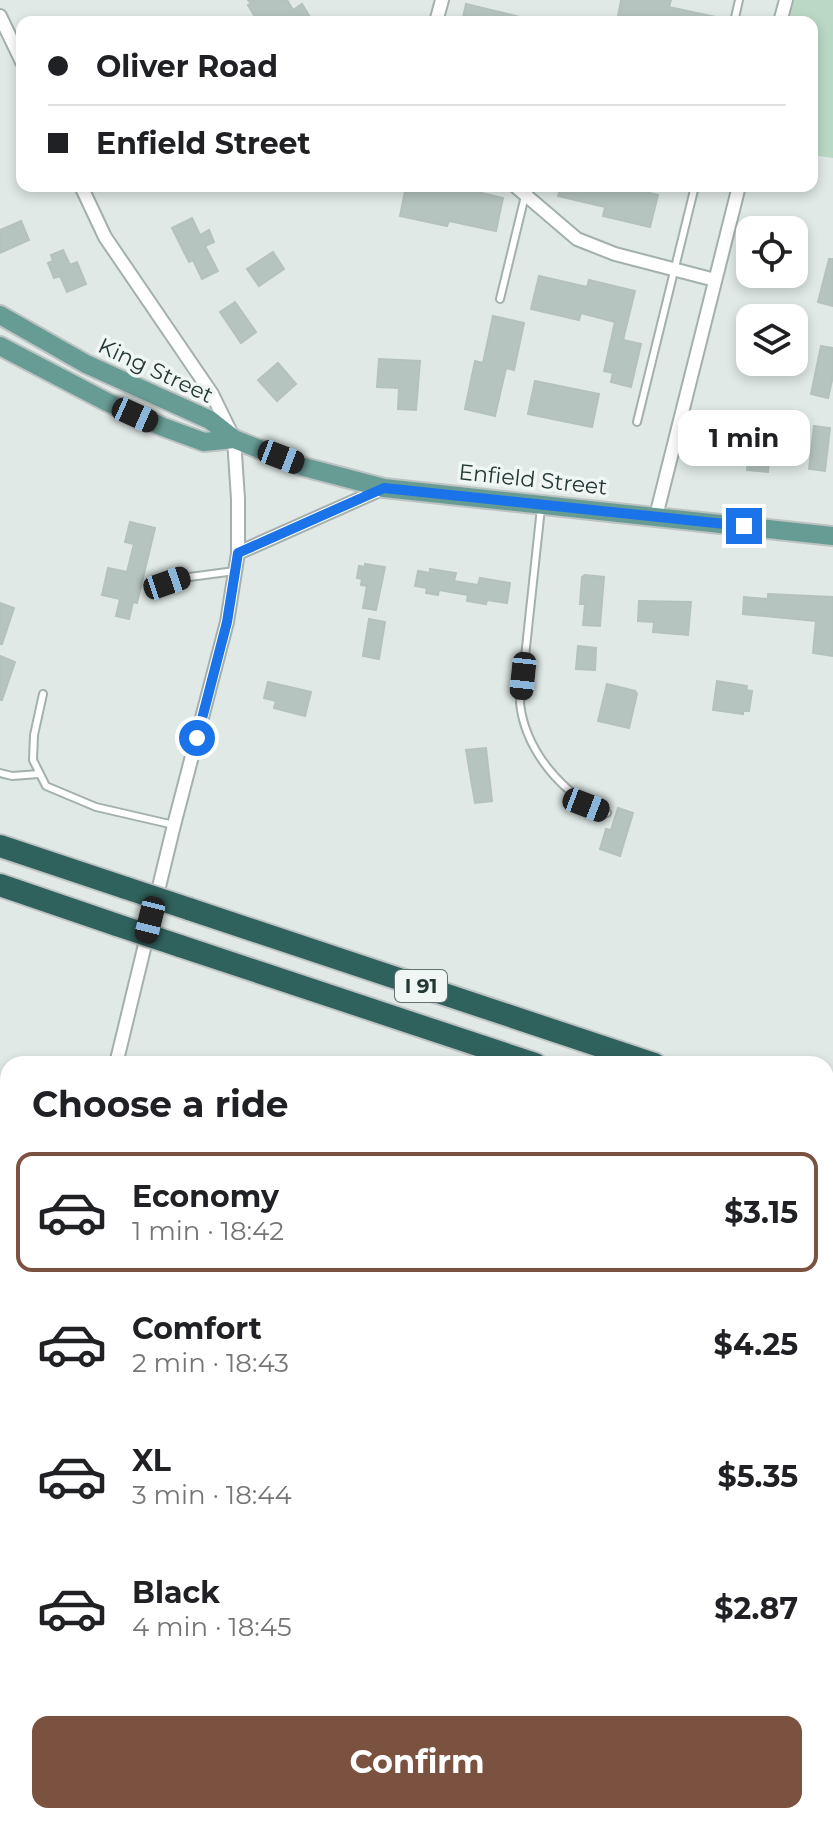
<!DOCTYPE html>
<html lang="en">
<head>
<meta charset="utf-8">
<style>
	:root { --surface:#fff; --page:#f6f6f6; --text:#202124; --muted:#757577; --line:#e0e0e0; --accent:#7a523f }
	body { margin:0; font-family:Montserrat,sans-serif; background:var(--page); color:var(--text); height:100vh; display:flex; flex-direction:column; font-size:30px; white-space:nowrap }
	* { box-sizing:border-box; margin:0 }
	p { font-size:26px; color:var(--muted) }
	.icon { flex:none; width:44px; height:44px; fill:none; stroke:currentColor; stroke-width:2; stroke-linecap:round; stroke-linejoin:round }
	.map { position:relative; flex:1; overflow:hidden }
	.side { position:absolute; left:0px; top:1056px; width:834px; height:768px; display:flex; flex-direction:column; background:var(--surface); border-radius:24px 24px 0 0; box-shadow:0 4px 12px #0003 }
	.side>* { flex:none }
	.top-card { position:absolute; left:16px; top:16px; width:802px; height:176px; border-radius:16px; box-shadow:0 4px 12px #0003; display:grid; align-content:center; height:176px; padding:0 32px; background:var(--surface) }
	.fabs { position:absolute; left:736px; top:216px; display:grid; gap:16px }
	.fabs a { display:grid; place-items:center; width:72px; height:72px; border-radius:16px; background:var(--surface); box-shadow:0 4px 12px #0003; font-size:40px }
	.end { position:absolute; width:36px; height:36px; margin:-18px; border:10px solid #1a73e8; background:#fff; box-shadow:0 0 0 4px #fff }
	.from { border-radius:50% }
	.bubble { position:absolute; height:56px; border-radius:16px; background:var(--surface); box-shadow:0 4px 12px #0003; font-size:26px; font-weight:700; line-height:56px; text-align:center }
	.car { position:absolute; width:24px; height:48px; margin:-24px -12px; border-radius:10px; box-shadow:0 0 6px 2px #0007; background:linear-gradient(#222 24%,#8ab4d8 0 40%,#222 0 76%,#8ab4d8 0 86%,#222 0) }
	.top-card b { display:flex; align-items:center; gap:28px; height:76px; font-size:30px }
	.top-card b+b { border-top:2px solid var(--line) }
	.top-card i { width:20px; height:20px; background:var(--text) }
	ul { padding:0; list-style:none }
	li { display:flex; align-items:center; gap:24px; height:120px; margin:0 16px 12px; padding:0 16px; border:4px solid transparent; border-radius:16px }
	li div { flex:1 }
	li b { display:block; font-size:30px }
	li em { font-style:normal; font-weight:700 }
	li.on { border-color:var(--accent) }
	li>.icon { width:72px; height:72px; stroke-width:1.5 }
	h2 { padding:0 32px; font-size:36px; line-height:96px }
	.primary-button { display:flex; gap:16px; margin-top:auto; padding:16px 32px }
	.primary-button a { flex:1; height:92px; border-radius:16px; background:var(--accent); color:#fff; font-size:32px; font-weight:700; line-height:92px; text-align:center }
	.map>svg:first-child { display:block }
	.green { fill:#bad9c5 }
	.building { fill:#b5c4bf; stroke:#b3c2bd; stroke-width:2 }
	.lines { fill:none; stroke-linecap:round; stroke-linejoin:round }
	.service-casing { stroke:#a3b0ad; stroke-width:10 }
	.minor-casing { stroke:#a3b0ad; stroke-width:16 }
	.primary-casing { stroke:#bdc3c2; stroke-width:22 }
	.motorway-casing { stroke:#bdc3c2; stroke-width:26 }
	.service { stroke:#fff; stroke-width:6 }
	.minor { stroke:#fff; stroke-width:12 }
	.primary { stroke:#679c94; stroke-width:18 }
	.motorway { stroke:#30625d; stroke-width:22 }
	.motorway-bridge-casing { stroke:#bdc3c2; stroke-width:26; stroke-linecap:butt }
	.motorway-bridge { stroke:#30625d; stroke-width:22 }
	.route { stroke:#1a73e8; stroke-width:10 }
	.labels { text-anchor:middle; stroke-width:7; stroke-linejoin:round; paint-order:stroke }
	.shield { fill:#f0f6f4; stroke:#60716e; stroke-width:2 }
	.shield-label { font-size:20px; font-weight:bold; fill:#223834 }
	.street-label { font-size:22px; fill:#223834; stroke:#f0f6f4 }
</style>
</head>
<body>
<div class="map">
<svg width="833" height="1824" viewBox="0 0 833 1824">
	<rect width="100%" height="100%" fill="#e0e9e6"/>
	<path class="green" d="M792 0H833V158L812 155V22H787Z"/>
	<g class="building">
		<path d="M248 0H287L293 10 302 4 313 22H258L248 5 251 4Z"/>
		<path d="M621 0H671L669 7 716 17V22H617Z"/>
		<path d="M466 4 524 18V22H462Z"/>
		<path d="M406 186H425L455 192 456 187 503 198 496 231 449 221 447 226 400 216Z"/>
		<path d="M561 186H620L658 195 650 227 603 216 605 207 558 196Z"/>
		<path d="M192 218 200 235 209 230 214 242 205 246 218 271 202 279 193 260 189 262 172 228Z"/>
		<path d="M21 221 29 240 0 253V230Z"/>
		<path d="M63 250 70 265 77 262 86 284 67 292 60 276 54 278 48 263 53 261 51 255Z"/>
		<path d="M273 252 284 269 259 286 247 269Z"/>
		<path d="M829 259H833V306L818 302Z"/>
		<path d="M539 276 587 287 589 280 635 291 623 340 641 344 631 387 611 382 613 373 604 371 615 322 581 313 579 320 531 309Z"/>
		<path d="M235 302 256 332 241 343 220 312Z"/>
		<path d="M493 316 524 323 514 370 506 368 495 416 465 409 475 361 483 363Z"/>
		<path d="M821 346 833 348V376L828 398 811 394Z"/>
		<path d="M379 359 420 361 416 410 398 409 399 388 377 387Z"/>
		<path d="M278 363 296 384 277 401 258 380Z"/>
		<path d="M535 381 599 394 592 427 528 414Z"/>
		<path d="M814 426 830 428 825 471 809 469Z"/>
		<path d="M749 449 770 451 768 472 747 470Z"/>
		<path d="M130 522 155 528 137 603 133 602 129 619 116 616 120 599 102 595 108 568 127 572 134 544 125 542Z"/>
		<path d="M365 564 385 567 376 610 363 608 367 586 361 585 362 579 357 578 359 566 365 567Z"/>
		<path d="M430 569 456 573 454 581 478 585 480 578 510 583 507 603 487 600 486 604 467 601 468 595 439 590 438 595 426 593 427 588 415 586 418 571 430 573Z"/>
		<path d="M585 575 604 577 600 626 583 625 585 604H580L582 577Z"/>
		<path d="M768 594 833 597V656L813 653 816 621 743 614 744 597 768 599Z"/>
		<path d="M639 601 691 602 688 635 653 632 654 622 638 621Z"/>
		<path d="M0 603 14 608 2 644H0Z"/>
		<path d="M369 619 385 622 379 659 363 656Z"/>
		<path d="M578 646 596 648 595 670 576 669Z"/>
		<path d="M0 656 15 662 2 700H0Z"/>
		<path d="M717 681 747 686 746 690 752 691 749 711H743V714L713 710Z"/>
		<path d="M268 682 311 692 305 716 274 708 276 701 264 698Z"/>
		<path d="M607 684 635 691 637 694 629 728 598 721Z"/>
		<path d="M486 748 492 801 475 803 466 750Z"/>
		<path d="M618 808 633 813 620 856 600 849 606 829 611 830Z"/>
	</g>
	<g class="lines">
		<g class="service-casing">
			<g id="service">
				<path d="M734 22 739 0"/>
				<path d="M527 198 531 186"/>
				<path d="M500 299 525 196"/>
				<path d="M637 422 695 186"/>
				<path d="M541 508 520 703C525 750 563 796 607 813"/>
				<path d="M153 591 182 578 235 571"/>
				<path d="M43 694 34 735 33 760 46 786 96 807 174 825"/>
				<path d="M0 773 12 776 39 774"/>
				<path d="M0 1255 8 1257"/>
				<path d="M0 1734 8 1738"/>
				<path d="M0 1808 8 1792"/>
				<path d="M0 1815 8 1824"/>
			</g>
		</g>
		<g class="minor-casing">
			<g id="minor">
				<path d="M0 16 22 62"/>
				<path d="M436 22 442 0"/>
				<path d="M780 22 786 0"/>
				<path d="M81 186 105 237 212 394 234 439 238 499V553L227 622 174 825 116 1064"/>
				<path d="M515 186 577 239 615 254 715 280"/>
				<path d="M656 516 739 186"/>
				<path d="M238 553 384 488"/>
				<path d="M0 1478 8 1453"/>
			</g>
		</g>
		<g class="primary-casing">
			<g id="primary">
				<path d="M0 315 86 364 210 420 234 439 304 467 384 488 833 536"/>
				<path d="M0 346 107 402 163 427 204 442 234 439"/>
			</g>
		</g>
		<g class="motorway-casing">
			<g id="motorway">
				<path d="M0 846 126 888"/>
				<path d="M0 885 117 925"/>
				<path d="M189 909 654 1064"/>
				<path d="M180 946 535 1064"/>
				<path d="M826 1121 833 1124"/>
				<path d="M826 1161 833 1163"/>
			</g>
		</g>
		<use href="#service" class="service"/>
		<use href="#minor" class="minor"/>
		<use href="#primary" class="primary"/>
		<use href="#motorway" class="motorway"/>
		<g class="motorway-bridge-casing">
			<g id="motorway-bridge">
				<path d="M126 888 189 909"/>
				<path d="M117 925 180 946"/>
			</g>
		</g>
		<use href="#motorway-bridge" class="motorway-bridge"/>
	</g>
	<g class="lines">
		<path class="route" d="M197 738 227 622 238 553 384 488 744 526"/>
	</g>
	<g class="labels">
		<rect class="shield" x="395" y="970" width="52" height="32" rx="6"/>
		<g class="shield-label">
			<text x="421" y="993">I 91</text>
		</g>
		<g class="street-label">
			<text transform="translate(156 370) rotate(25)" y="8">King Street</text>
			<text transform="translate(533 479) rotate(6)" y="8">Enfield Street</text>
		</g>
	</g>
</svg>
<div class="fabs">
<a><svg class="icon" aria-label="locate" viewBox="0 0 24 24"><circle cx="12" cy="12" r="6"/><path d="M12 2v4M12 18v4M2 12h4M18 12h4"/></svg></a>
<a><svg class="icon" aria-label="layers" viewBox="0 0 24 24"><path d="M12 4l9 5-9 5-9-5zM3 14l9 5 9-5"/></svg></a>
</div>
<i class="end from" style="left:197px;top:738px"></i>
<i class="end" style="left:744px;top:526px"></i>
<div class="bubble" style="left:678px;top:410px;width:132px">1 min</div>
<i class="car" style="left:135px;top:415px;rotate:114deg"></i>
<i class="car" style="left:281px;top:457px;rotate:111deg"></i>
<i class="car" style="left:167px;top:583px;rotate:71deg"></i>
<i class="car" style="left:523px;top:676px;rotate:186deg"></i>
<i class="car" style="left:586px;top:805px;rotate:111deg"></i>
<i class="car" style="left:150px;top:920px;rotate:194deg"></i>
<div class="top-card">
<b><i class="from"></i>Oliver Road</b>
<b><i></i>Enfield Street</b>
</div>
<section class="side">
<h2>Choose a ride</h2>
<ul>
<li class="on"><svg class="icon" aria-label="car" viewBox="0 0 24 24"><path d="M5 17H2v-5l4-1 3-4h7l3 4 3 1v5h-3M9 17h6M6 11h13"/><circle cx="7" cy="17" r="2"/><circle cx="17" cy="17" r="2"/></svg><div><b>Economy</b><p>1 min · 18:42</p></div><em>$3.15</em></li>
<li><svg class="icon" aria-label="car" viewBox="0 0 24 24"><path d="M5 17H2v-5l4-1 3-4h7l3 4 3 1v5h-3M9 17h6M6 11h13"/><circle cx="7" cy="17" r="2"/><circle cx="17" cy="17" r="2"/></svg><div><b>Comfort</b><p>2 min · 18:43</p></div><em>$4.25</em></li>
<li><svg class="icon" aria-label="car" viewBox="0 0 24 24"><path d="M5 17H2v-5l4-1 3-4h7l3 4 3 1v5h-3M9 17h6M6 11h13"/><circle cx="7" cy="17" r="2"/><circle cx="17" cy="17" r="2"/></svg><div><b>XL</b><p>3 min · 18:44</p></div><em>$5.35</em></li>
<li><svg class="icon" aria-label="car" viewBox="0 0 24 24"><path d="M5 17H2v-5l4-1 3-4h7l3 4 3 1v5h-3M9 17h6M6 11h13"/><circle cx="7" cy="17" r="2"/><circle cx="17" cy="17" r="2"/></svg><div><b>Black</b><p>4 min · 18:45</p></div><em>$2.87</em></li>
</ul>
<div class="primary-button"><a>Confirm</a></div>
</section>
</div>
</body>
</html>
